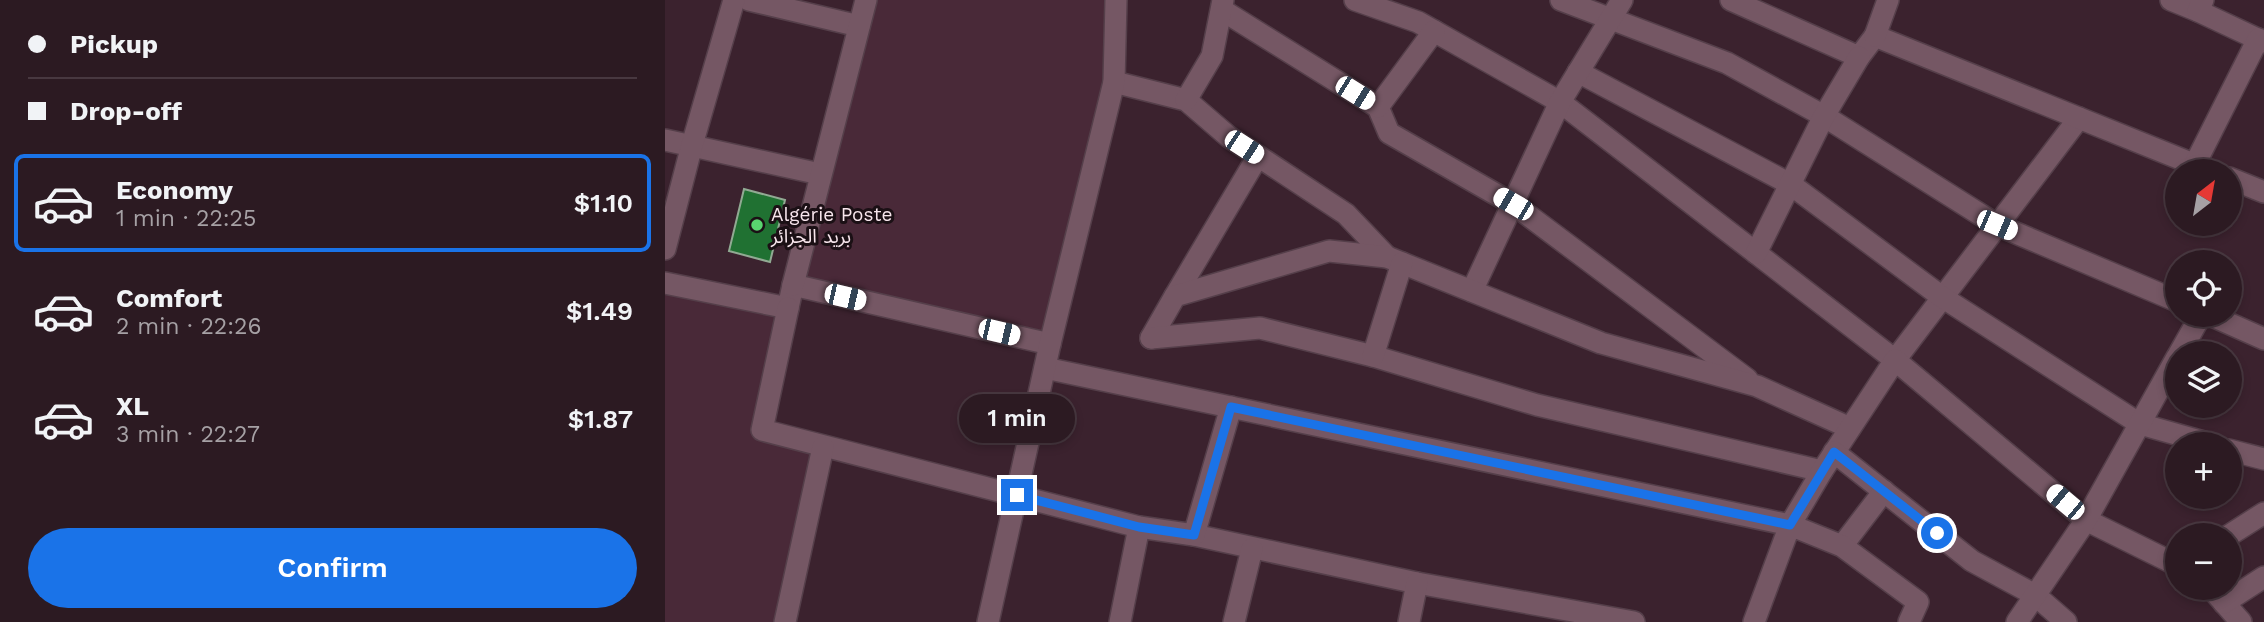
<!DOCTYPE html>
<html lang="en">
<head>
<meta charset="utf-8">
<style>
	:root { --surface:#2c1a22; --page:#38272f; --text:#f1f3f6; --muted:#a6a1a5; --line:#483840; --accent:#1a73e8 }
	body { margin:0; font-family:"Work Sans","Noto Sans Arabic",sans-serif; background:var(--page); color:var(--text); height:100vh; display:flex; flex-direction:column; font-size:26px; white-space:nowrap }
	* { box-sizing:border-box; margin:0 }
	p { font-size:23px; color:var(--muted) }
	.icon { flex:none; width:38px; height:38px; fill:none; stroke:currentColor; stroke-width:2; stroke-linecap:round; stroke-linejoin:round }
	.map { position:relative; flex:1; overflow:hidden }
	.drawer { display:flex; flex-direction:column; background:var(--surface); width:665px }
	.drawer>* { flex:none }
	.guide { display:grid; align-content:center; height:154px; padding:0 28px; background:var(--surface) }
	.needle { width:46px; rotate:31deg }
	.fabs { position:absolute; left:1500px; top:159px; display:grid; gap:14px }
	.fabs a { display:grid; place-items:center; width:77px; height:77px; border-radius:50%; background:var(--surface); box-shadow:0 4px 10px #0003,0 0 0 2px var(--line); font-size:35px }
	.end { position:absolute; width:32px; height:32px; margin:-16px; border:9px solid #1a73e8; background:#fff; box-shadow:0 0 0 4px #fff }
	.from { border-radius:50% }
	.bubble { position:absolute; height:49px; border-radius:24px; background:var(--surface); box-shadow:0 4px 10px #0003,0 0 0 2px var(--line); font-size:23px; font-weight:600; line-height:49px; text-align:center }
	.car { position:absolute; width:21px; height:42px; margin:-21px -10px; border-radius:9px; box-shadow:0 0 5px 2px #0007; background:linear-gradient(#fff 24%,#345 0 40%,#fff 0 76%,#345 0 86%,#fff 0) }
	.guide b { display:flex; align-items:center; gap:24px; height:66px; font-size:26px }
	.guide b+b { border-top:2px solid var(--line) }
	.guide i { width:18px; height:18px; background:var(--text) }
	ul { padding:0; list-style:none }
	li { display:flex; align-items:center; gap:21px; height:98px; margin:0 14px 10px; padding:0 14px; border:4px solid transparent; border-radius:10px }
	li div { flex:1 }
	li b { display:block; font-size:26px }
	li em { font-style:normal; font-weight:600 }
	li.selected { border-color:var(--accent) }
	li>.icon { width:63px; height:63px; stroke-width:1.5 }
	.button { display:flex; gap:14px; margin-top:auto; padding:14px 28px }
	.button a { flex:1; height:80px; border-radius:42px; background:var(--accent); color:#fff; font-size:28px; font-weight:600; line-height:80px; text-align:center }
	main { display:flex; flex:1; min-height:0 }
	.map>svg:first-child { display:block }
	.built { fill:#492938 }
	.building { fill:#207132; stroke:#91aa93; stroke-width:2 }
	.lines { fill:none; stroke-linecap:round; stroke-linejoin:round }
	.street-casing { stroke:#553f4a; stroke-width:24 }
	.secondary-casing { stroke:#553f4a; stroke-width:24 }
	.street { stroke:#755764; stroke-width:21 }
	.secondary { stroke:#755764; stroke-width:21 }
	.route { stroke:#1a73e8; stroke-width:9 }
	.poi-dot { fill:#59d56f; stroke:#1b1015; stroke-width:2.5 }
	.labels { text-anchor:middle; stroke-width:6; stroke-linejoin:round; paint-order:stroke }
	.poi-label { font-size:19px; fill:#f8e6ed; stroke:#1b1015; text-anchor:start }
</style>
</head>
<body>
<main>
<section class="drawer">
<div class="guide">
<b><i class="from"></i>Pickup</b>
<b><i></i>Drop-off</b>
</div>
<ul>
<li class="selected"><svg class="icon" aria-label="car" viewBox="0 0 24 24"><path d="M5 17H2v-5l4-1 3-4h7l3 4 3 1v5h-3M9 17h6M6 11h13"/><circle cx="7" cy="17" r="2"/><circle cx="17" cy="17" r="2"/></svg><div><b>Economy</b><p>1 min · 22:25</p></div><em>$1.10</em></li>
<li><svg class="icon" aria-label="car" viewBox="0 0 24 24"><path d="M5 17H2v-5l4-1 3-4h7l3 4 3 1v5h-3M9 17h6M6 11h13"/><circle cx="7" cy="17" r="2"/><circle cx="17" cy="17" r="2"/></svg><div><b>Comfort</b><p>2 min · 22:26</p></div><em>$1.49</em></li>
<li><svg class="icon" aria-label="car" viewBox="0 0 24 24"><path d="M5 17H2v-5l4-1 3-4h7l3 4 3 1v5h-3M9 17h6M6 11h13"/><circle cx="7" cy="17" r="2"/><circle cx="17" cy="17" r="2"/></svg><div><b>XL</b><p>3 min · 22:27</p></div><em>$1.87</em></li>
</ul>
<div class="button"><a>Confirm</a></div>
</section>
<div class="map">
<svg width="1599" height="622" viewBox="0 0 1599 622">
	<rect width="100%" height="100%" fill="#3b222e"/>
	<g class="built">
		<path d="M200 0H451L449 82 385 344 128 285Z"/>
		<path d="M0 284 123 308 97 430 158 447 120 622H0Z"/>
	</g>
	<path class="building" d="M79 189 120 200 105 262 64 251Z"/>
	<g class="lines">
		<g class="street-casing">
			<g id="street">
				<path d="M84 0 194 26"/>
				<path d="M690 0 753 22 895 102 1230 360 1414 118"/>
				<path d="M896 0 1062 63 1159 116 1332 225 1512 301"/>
				<path d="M1066 0 1194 57 1210 36 1548 172"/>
				<path d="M1506 0 1533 11"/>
				<path d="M1538 0 1533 11 1599 42"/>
				<path d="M557 10 713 107 724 133 848 204 1082 379"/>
				<path d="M1210 36 1223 0"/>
				<path d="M913 72 1125 184 1277 297 1475 424 1546 444"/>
				<path d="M449 82 521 100 564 137 681 214 722 257"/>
				<path d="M521 100 547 56 558 0"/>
				<path d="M713 107 769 31"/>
				<path d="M0 140 155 174"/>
				<path d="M1530 164 1593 39"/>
				<path d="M1564 178 1599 192"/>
				<path d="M0 249 27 145 69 0"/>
				<path d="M1091 253 1159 116 1194 57"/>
				<path d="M0 283 123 308 128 285 385 344"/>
				<path d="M128 285 201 0"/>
				<path d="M807 291 895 102 957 0"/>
				<path d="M510 296 593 156"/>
				<path d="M123 308 97 430 474 527 529 535 752 583 969 622"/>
				<path d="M1545 315 1599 339"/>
				<path d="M486 338 510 296 664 251 722 257 936 343 1092 386 1185 428"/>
				<path d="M486 338 595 328 708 356 872 405 1157 471"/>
				<path d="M1514 354 1536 315"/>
				<path d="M708 356 737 263"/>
				<path d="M380 368 1125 525 1157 471 1230 360 1421 520 1512 565"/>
				<path d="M1564 450 1599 459"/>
				<path d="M1169 452 1307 561 1370 595 1401 622"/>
				<path d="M529 535 566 407"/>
				<path d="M1563 536 1599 513"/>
				<path d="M1177 546 1219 491"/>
				<path d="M1546 588 1576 622"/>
				<path d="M1559 603 1599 577"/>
				<path d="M120 622 158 447"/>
				<path d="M455 622 474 527"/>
				<path d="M569 622 587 549"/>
				<path d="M744 622 752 583"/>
				<path d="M1089 622 1125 525 1177 546 1253 602 1244 622"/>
				<path d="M1352 622 1421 520 1512 357"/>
			</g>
		</g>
		<g class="secondary-casing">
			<path id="secondary" d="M323 622 385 344 449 82 451 0"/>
		</g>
		<use href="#street" class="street"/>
		<use href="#secondary" class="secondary"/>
	</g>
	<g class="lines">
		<path class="route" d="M352 495 474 527 529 535 566 407 1125 525 1169 452 1272 533"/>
	</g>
	<circle class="poi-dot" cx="92" cy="225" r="7"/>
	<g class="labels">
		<g class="poi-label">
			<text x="106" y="221">Algérie Poste<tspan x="106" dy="22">بريد الجزائر</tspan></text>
		</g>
	</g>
</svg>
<div class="fabs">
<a><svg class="needle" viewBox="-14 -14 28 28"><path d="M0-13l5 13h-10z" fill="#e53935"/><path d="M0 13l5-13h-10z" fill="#a6a1a5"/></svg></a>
<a><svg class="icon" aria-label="locate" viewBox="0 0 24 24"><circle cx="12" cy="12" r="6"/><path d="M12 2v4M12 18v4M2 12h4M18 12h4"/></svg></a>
<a><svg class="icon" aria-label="layers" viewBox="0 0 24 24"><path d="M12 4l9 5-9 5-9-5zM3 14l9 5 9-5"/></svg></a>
<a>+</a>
<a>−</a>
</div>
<i class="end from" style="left:1272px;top:533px"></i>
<i class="end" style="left:352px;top:495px"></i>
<div class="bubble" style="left:294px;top:394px;width:116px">1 min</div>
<i class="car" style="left:690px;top:93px;rotate:122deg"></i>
<i class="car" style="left:579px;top:147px;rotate:123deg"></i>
<i class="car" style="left:848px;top:204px;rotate:300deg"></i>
<i class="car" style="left:1332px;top:225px;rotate:113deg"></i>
<i class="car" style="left:180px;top:297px;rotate:103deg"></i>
<i class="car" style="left:334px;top:332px;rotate:103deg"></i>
<i class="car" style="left:1400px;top:502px;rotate:310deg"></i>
</div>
</main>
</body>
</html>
